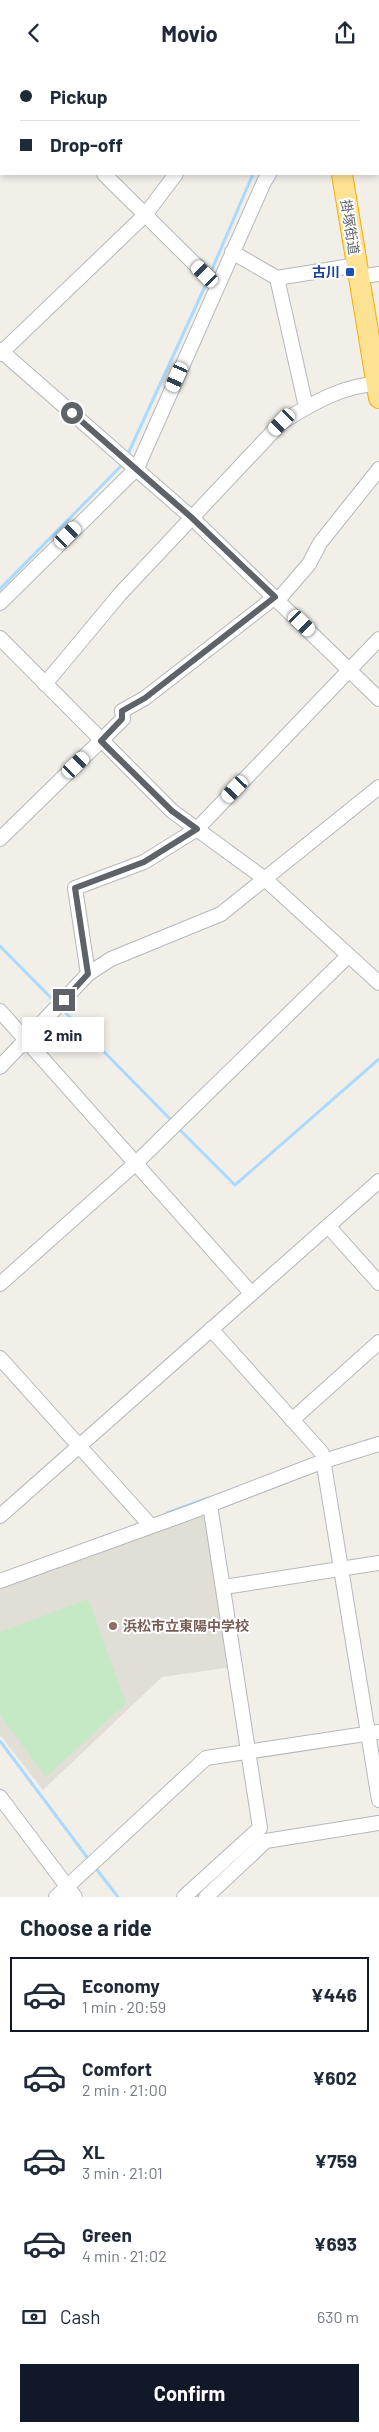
<!DOCTYPE html>
<html lang="en">
<head>
<meta charset="utf-8">
<style>
	:root { --surface:#fff; --page:#f6f6f7; --text:#1f2937; --muted:#747a83; --line:#e0e1e3; --accent:#111827 }
	body { margin:0; font-family:Barlow,"Noto Sans JP",sans-serif; background:var(--page); color:var(--text); height:100vh; display:flex; flex-direction:column; font-size:19px; white-space:nowrap }
	* { box-sizing:border-box; margin:0 }
	p { font-size:16px; color:var(--muted) }
	.icon { flex:none; width:28px; height:28px; fill:none; stroke:currentColor; stroke-width:2; stroke-linecap:round; stroke-linejoin:round }
	.map { position:relative; height:1832px; overflow:hidden }
	.sheet { display:flex; flex-direction:column; background:var(--surface); flex:1 }
	.sheet>* { flex:none }
	.top-card { position:absolute; left:0px; top:0px; width:380px; height:110px; box-shadow:0 2px 8px #0003; display:grid; align-content:center; height:110px; padding:0 20px; background:var(--surface) }
	.end { position:absolute; width:22px; height:22px; margin:-11px; border:6px solid #5f6368; background:#fff; box-shadow:0 0 0 2px #fff }
	.from { border-radius:50% }
	.bubble { position:absolute; height:35px; border-radius:0px; background:var(--surface); box-shadow:0 2px 8px #0003; font-size:16px; font-weight:700; line-height:35px; text-align:center }
	.car { position:absolute; width:15px; height:30px; margin:-15px -8px; border-radius:6px; box-shadow:0 0 4px 1px #0007; background:linear-gradient(#fff 24%,#345 0 40%,#fff 0 76%,#345 0 86%,#fff 0) }
	.top-card b { display:flex; align-items:center; gap:18px; height:48px; font-size:19px }
	.top-card b+b { border-top:1px solid var(--line) }
	.top-card i { width:12px; height:12px; background:var(--text) }
	ul { padding:0; list-style:none }
	li { display:flex; align-items:center; gap:15px; height:75px; margin:0 10px 8px; padding:0 10px; border:2px solid transparent; border-radius:0px }
	li div { flex:1 }
	li b { display:block; font-size:19px }
	li em { font-style:normal; font-weight:700 }
	li.current { border-color:var(--accent) }
	li>.icon { width:45px; height:45px; stroke-width:1.5 }
	h2 { padding:0 20px; font-size:22px; line-height:60px }
	.pay { display:flex; align-items:center; gap:12px; height:55px; padding:0 20px; font-size:19px }
	.pay p { margin-inline-start:auto }
	.action { display:flex; gap:10px; margin-top:auto; padding:10px 20px }
	.action a { flex:1; height:58px; border-radius:0px; background:var(--accent); color:#fff; font-size:20px; font-weight:700; line-height:58px; text-align:center }
	header { display:flex; justify-content:space-between; align-items:center; height:65px; padding:0 20px; background:var(--surface); font-size:22px; font-weight:700 }
	.map>svg:first-child { display:block }
	.education { fill:#e1ded6 }
	.grass { fill:#c5e8c5 }
	.lines { fill:none; stroke-linecap:round; stroke-linejoin:round }
	.stream { stroke:#aadaff; stroke-width:3 }
	.minor-casing { stroke:#b5b8bc; stroke-width:16 }
	.highway-casing { stroke:#f9ab00; stroke-width:22 }
	.minor { stroke:#fff; stroke-width:14 }
	.highway { stroke:#fde293; stroke-width:20 }
	.route { stroke:#5f6368; stroke-width:6 }
	.transit-dot { fill:#1a4fb4; stroke:#fff; stroke-width:2 }
	.education-dot { fill:#8d6e63; stroke:#fff; stroke-width:2 }
	.labels { text-anchor:middle; stroke-width:4; stroke-linejoin:round; paint-order:stroke }
	.street-label { font-size:14px; fill:#5f6368; stroke:#fff }
	.transit-label { font-size:14px; font-weight:bold; fill:#164399; stroke:#fff; text-anchor:end }
	.education-label { font-size:14px; font-weight:bold; fill:#785e54; stroke:#fff; text-anchor:start }
</style>
</head>
<body>
<header><svg class="icon" aria-label="back" viewBox="0 0 24 24"><path d="M15 5l-7 7 7 7"/></svg>Movio<svg class="icon" aria-label="share" viewBox="0 0 24 24"><path d="M12 15V3M7 8l5-5 5 5M5 13v7h14v-7"/></svg></header>
<div class="map">
<svg width="379" height="1832" viewBox="0 0 379 1832">
	<rect width="100%" height="100%" fill="#f1efe8"/>
	<path class="education" d="M207 1448 232 1602 162 1612 43 1725 0 1670V1521Z"/>
	<path class="grass" d="M88 1534 126 1638 46 1712 0 1650V1567Z"/>
	<g class="lines">
		<g class="stream">
			<path d="M210 209 253 109"/>
			<path d="M127 391 207 217"/>
			<path d="M0 524 123 399"/>
			<path d="M0 881 55 937"/>
			<path d="M61 943 172 1056"/>
			<path d="M178 1063 235 1120 379 994"/>
			<path d="M167 1448 208 1433"/>
			<path d="M0 1676 90 1796"/>
			<path d="M94 1801 118 1832"/>
			<path d="M195 1832 235 1795"/>
		</g>
		<g class="minor-casing">
			<g id="minor">
				<path d="M55 1 57 0"/>
				<path d="M256 1 257 0"/>
				<path d="M0 3 1 4"/>
				<path d="M0 55 1 54"/>
				<path d="M104 109 217 221"/>
				<path d="M232 187 277 213 357 200"/>
				<path d="M358 212 379 209"/>
				<path d="M277 213 306 342"/>
				<path d="M0 285 191 452 379 634"/>
				<path d="M0 289 145 150 176 109"/>
				<path d="M278 535 309 499 320 478 379 404"/>
				<path d="M0 538 137 403 264 117 269 109"/>
				<path d="M0 573 172 746 265 814 379 918"/>
				<path d="M45 619 120 529 282 357C311 339 345 319 379 319"/>
				<path d="M0 774 123 654 122 646 145 633 275 532"/>
				<path d="M88 909 75 823 144 797 197 764 379 574"/>
				<path d="M0 946 251 1228"/>
				<path d="M0 1002 88 909 111 894 221 849 379 722"/>
				<path d="M328 1161 379 1218"/>
				<path d="M0 1219 136 1098 348 891"/>
				<path d="M211 1264 322 1388 379 1735"/>
				<path d="M0 1293 151 1461"/>
				<path d="M292 1355 379 1277"/>
				<path d="M0 1451 379 1116"/>
				<path d="M0 1516 191 1447 324 1396 379 1379"/>
				<path d="M224 1522 379 1498"/>
				<path d="M0 1732 75 1832"/>
				<path d="M56 1832 206 1693 379 1667"/>
				<path d="M184 1832 260 1763 210 1440"/>
				<path d="M206 1832 266 1776 379 1758"/>
			</g>
		</g>
		<g class="highway-casing">
			<g id="highway">
				<path d="M324 0V1"/>
				<path d="M342 109 379 333"/>
			</g>
		</g>
		<use href="#minor" class="minor"/>
		<use href="#highway" class="highway"/>
	</g>
	<g class="lines">
		<path class="route" d="M64 935 88 909 75 823 144 797 197 764 172 746 101 676 122 654V646L145 633 275 532 191 452 72 348"/>
	</g>
	<rect class="transit-dot" x="345" y="202" width="10" height="10" rx="2.5"/>
	<circle class="education-dot" cx="113" cy="1561" r="5"/>
	<g class="labels">
		<g class="street-label">
			<text transform="translate(350 162) rotate(81)" y="5">掛塚街道</text>
		</g>
		<g class="transit-label">
			<text x="340" y="212">古川</text>
		</g>
		<g class="education-label">
			<text x="123" y="1566">浜松市立東陽中学校</text>
		</g>
	</g>
</svg>
<i class="end from" style="left:72px;top:348px"></i>
<i class="end" style="left:64px;top:935px"></i>
<div class="bubble" style="left:22px;top:952px;width:82px">2 min</div>
<i class="car" style="left:205px;top:209px;rotate:315deg"></i>
<i class="car" style="left:177px;top:312px;rotate:204deg"></i>
<i class="car" style="left:282px;top:357px;rotate:224deg"></i>
<i class="car" style="left:68px;top:470px;rotate:45deg"></i>
<i class="car" style="left:302px;top:558px;rotate:134deg"></i>
<i class="car" style="left:76px;top:700px;rotate:46deg"></i>
<i class="car" style="left:235px;top:724px;rotate:223deg"></i>
<div class="top-card">
<b><i class="from"></i>Pickup</b>
<b><i></i>Drop-off</b>
</div>
</div>
<section class="sheet">
<h2>Choose a ride</h2>
<ul>
<li class="current"><svg class="icon" aria-label="car" viewBox="0 0 24 24"><path d="M5 17H2v-5l4-1 3-4h7l3 4 3 1v5h-3M9 17h6M6 11h13"/><circle cx="7" cy="17" r="2"/><circle cx="17" cy="17" r="2"/></svg><div><b>Economy</b><p>1 min · 20:59</p></div><em>¥446</em></li>
<li><svg class="icon" aria-label="car" viewBox="0 0 24 24"><path d="M5 17H2v-5l4-1 3-4h7l3 4 3 1v5h-3M9 17h6M6 11h13"/><circle cx="7" cy="17" r="2"/><circle cx="17" cy="17" r="2"/></svg><div><b>Comfort</b><p>2 min · 21:00</p></div><em>¥602</em></li>
<li><svg class="icon" aria-label="car" viewBox="0 0 24 24"><path d="M5 17H2v-5l4-1 3-4h7l3 4 3 1v5h-3M9 17h6M6 11h13"/><circle cx="7" cy="17" r="2"/><circle cx="17" cy="17" r="2"/></svg><div><b>XL</b><p>3 min · 21:01</p></div><em>¥759</em></li>
<li><svg class="icon" aria-label="car" viewBox="0 0 24 24"><path d="M5 17H2v-5l4-1 3-4h7l3 4 3 1v5h-3M9 17h6M6 11h13"/><circle cx="7" cy="17" r="2"/><circle cx="17" cy="17" r="2"/></svg><div><b>Green</b><p>4 min · 21:02</p></div><em>¥693</em></li>
</ul>
<div class="pay"><svg class="icon" aria-label="cash" viewBox="0 0 24 24"><path d="M3 7h18v10H3z"/><circle cx="12" cy="12" r="2"/></svg>Cash<p>630 m</p></div>
<div class="action"><a>Confirm</a></div>
</section>
</body>
</html>
